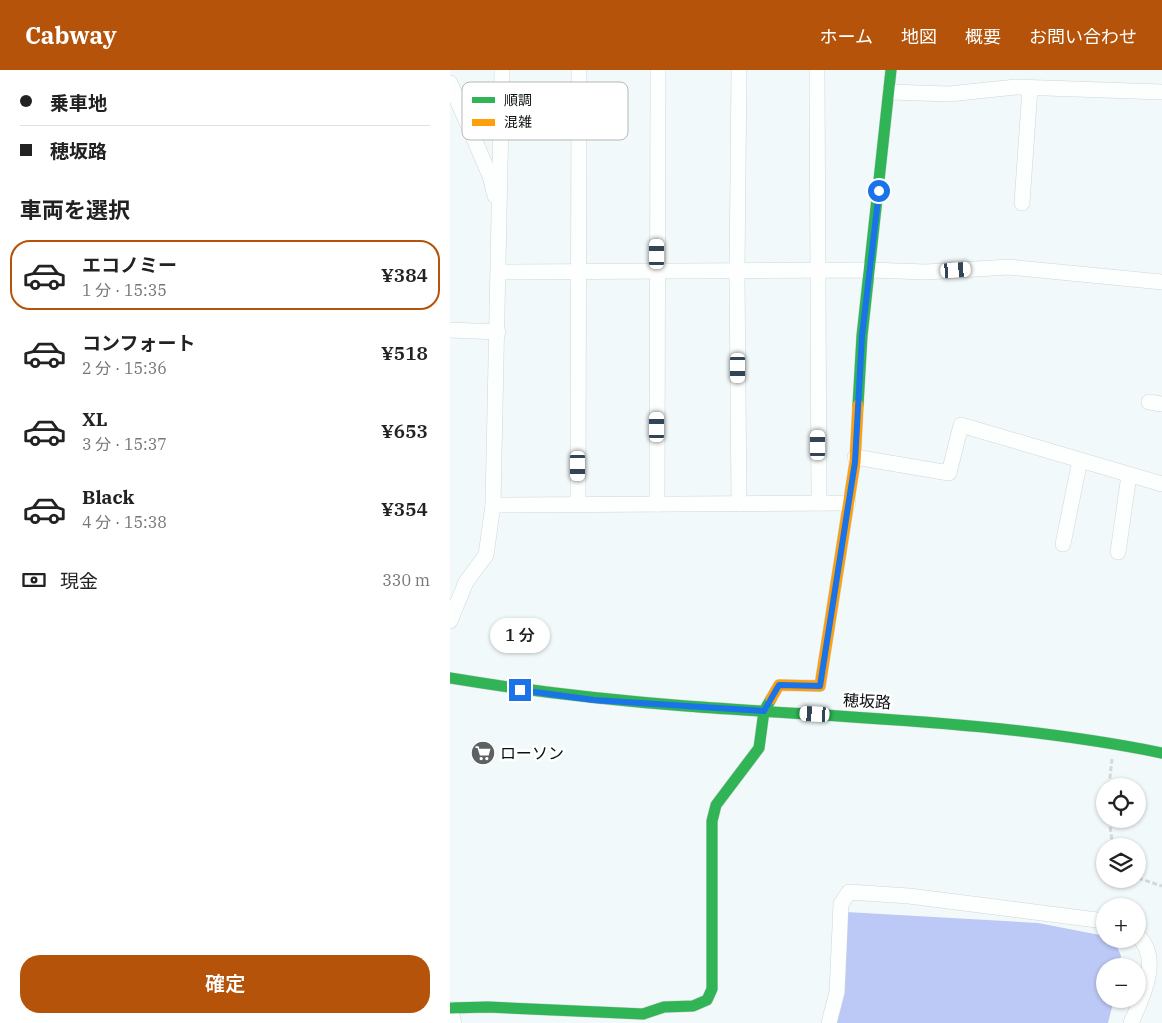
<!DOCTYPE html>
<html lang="ja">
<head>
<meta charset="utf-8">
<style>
	:root { --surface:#fff; --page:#f2f2f2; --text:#222; --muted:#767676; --line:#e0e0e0; --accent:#b45309 }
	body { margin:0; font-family:"IBM Plex Serif","Noto Sans JP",serif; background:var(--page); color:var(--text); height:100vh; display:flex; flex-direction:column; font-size:19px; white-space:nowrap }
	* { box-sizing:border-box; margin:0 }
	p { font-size:16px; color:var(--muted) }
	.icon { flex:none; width:28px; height:28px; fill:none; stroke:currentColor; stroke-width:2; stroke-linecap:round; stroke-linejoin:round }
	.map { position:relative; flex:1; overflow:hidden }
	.panel { display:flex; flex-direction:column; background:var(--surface); width:450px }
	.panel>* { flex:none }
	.hud { display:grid; align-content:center; height:110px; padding:0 20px; background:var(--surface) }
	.tools { position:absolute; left:646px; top:708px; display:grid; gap:10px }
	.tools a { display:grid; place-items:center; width:50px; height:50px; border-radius:50%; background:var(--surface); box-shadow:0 1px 4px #0004; font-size:25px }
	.end { position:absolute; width:22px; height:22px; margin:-11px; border:6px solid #1a73e8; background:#fff; box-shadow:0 0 0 2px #fff }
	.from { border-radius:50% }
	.bubble { position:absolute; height:35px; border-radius:18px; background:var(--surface); box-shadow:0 1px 4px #0004; font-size:16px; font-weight:600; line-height:35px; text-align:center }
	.car { position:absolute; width:15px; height:30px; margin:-15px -8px; border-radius:6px; box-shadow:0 0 4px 1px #0007; background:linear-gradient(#fff 24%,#345 0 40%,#fff 0 76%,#345 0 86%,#fff 0) }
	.hud b { display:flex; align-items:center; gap:18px; height:48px; font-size:19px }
	.hud b+b { border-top:1px solid var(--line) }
	.hud i { width:12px; height:12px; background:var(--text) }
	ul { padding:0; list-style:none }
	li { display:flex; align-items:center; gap:15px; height:70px; margin:0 10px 8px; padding:0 10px; border:2px solid transparent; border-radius:20px }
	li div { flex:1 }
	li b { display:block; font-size:19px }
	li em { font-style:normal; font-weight:600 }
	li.on { border-color:var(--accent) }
	li>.icon { width:45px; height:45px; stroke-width:1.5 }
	h2 { padding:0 20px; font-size:22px; line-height:60px }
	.pay { display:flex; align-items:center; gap:12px; height:55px; padding:0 20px; font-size:19px }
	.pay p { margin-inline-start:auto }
	.action { display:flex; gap:10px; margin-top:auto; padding:10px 20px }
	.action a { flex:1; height:58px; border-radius:20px; background:var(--accent); color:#fff; font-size:20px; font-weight:600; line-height:58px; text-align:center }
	header { display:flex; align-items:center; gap:30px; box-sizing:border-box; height:70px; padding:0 25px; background:var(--accent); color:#fff }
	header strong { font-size:24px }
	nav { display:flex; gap:28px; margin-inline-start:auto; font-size:18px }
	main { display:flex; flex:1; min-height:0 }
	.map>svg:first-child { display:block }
	.water { fill:#bcc8f5 }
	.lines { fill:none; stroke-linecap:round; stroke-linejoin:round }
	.street-casing { stroke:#d0d6d6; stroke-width:16 }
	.fast-casing { stroke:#d0d6d6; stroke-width:12 }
	.slow-casing { stroke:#d0d6d6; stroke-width:12 }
	.path { stroke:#d5d8d8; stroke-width:3; stroke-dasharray:5 2.5; stroke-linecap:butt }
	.street { stroke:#fdfefe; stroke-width:15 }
	.fast { stroke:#30b455; stroke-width:11 }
	.slow { stroke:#ff9f0a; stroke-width:11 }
	.route { stroke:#1a73e8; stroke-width:6 }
	.labels { text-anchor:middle; stroke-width:5; stroke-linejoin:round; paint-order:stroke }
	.street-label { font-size:16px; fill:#0b0f10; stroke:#fff }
	.poi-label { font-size:16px; fill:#0b0f10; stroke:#fff; text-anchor:start }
	.key { fill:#fff; stroke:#b6b7b7; stroke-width:1 }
	.key-label { font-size:14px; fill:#0b0f10 }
</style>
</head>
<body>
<header>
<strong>Cabway</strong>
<nav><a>ホーム</a><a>地図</a><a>概要</a><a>お問い合わせ</a></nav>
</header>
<main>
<section class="panel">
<div class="hud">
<b><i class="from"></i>乗車地</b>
<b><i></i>穂坂路</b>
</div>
<h2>車両を選択</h2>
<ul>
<li class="on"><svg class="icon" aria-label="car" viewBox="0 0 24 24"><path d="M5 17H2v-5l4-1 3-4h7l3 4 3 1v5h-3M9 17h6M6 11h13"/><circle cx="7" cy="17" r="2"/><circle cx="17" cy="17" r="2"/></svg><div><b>エコノミー</b><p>1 分 · 15:35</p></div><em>¥384</em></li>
<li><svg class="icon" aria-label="car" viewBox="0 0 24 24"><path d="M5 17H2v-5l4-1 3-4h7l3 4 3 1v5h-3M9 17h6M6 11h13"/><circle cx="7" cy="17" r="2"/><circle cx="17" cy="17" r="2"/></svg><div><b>コンフォート</b><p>2 分 · 15:36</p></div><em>¥518</em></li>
<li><svg class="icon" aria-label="car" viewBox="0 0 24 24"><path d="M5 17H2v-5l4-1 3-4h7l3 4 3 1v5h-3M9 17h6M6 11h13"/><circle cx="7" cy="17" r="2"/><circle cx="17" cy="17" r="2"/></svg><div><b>XL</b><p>3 分 · 15:37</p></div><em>¥653</em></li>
<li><svg class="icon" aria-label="car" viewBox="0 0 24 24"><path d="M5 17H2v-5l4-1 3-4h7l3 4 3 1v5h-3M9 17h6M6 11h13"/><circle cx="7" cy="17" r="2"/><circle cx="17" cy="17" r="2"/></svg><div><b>Black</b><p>4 分 · 15:38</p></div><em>¥354</em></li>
</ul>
<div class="pay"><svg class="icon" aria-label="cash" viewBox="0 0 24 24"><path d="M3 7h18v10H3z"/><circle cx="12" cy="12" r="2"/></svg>現金<p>330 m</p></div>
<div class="action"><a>確定</a></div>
</section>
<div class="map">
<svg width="712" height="953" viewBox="0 0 712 953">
	<rect width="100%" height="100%" fill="#f2f9fa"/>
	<path class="water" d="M396 842 588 853 655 866V869H664L671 886 669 896H655V929H664L658 953H378Z"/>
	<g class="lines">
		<g class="street-casing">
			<g id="street">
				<path d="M289 0 287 202 289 434"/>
				<path d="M367 0 369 433"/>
				<path d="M0 13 40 106 45 126"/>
				<path d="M440 22 499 24 566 17 712 22"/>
				<path d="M572 133 580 18"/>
				<path d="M50 202 420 200 476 202 559 197 712 212"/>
				<path d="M0 260 48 262"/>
				<path d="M699 332 712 334"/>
				<path d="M405 387 499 403 511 355 712 414"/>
				<path d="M128 434 129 0"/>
				<path d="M207 434 208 0"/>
				<path d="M43 435 398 433"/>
				<path d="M613 474 630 390"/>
				<path d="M668 482 679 405"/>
				<path d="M0 551 16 512 36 485 43 435 52 0"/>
				<path d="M0 939 4 953"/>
				<path d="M379 953 387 922 391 834 399 822 459 826 655 851"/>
				<path d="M681 953C692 928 712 889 688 866"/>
			</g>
		</g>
		<g class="fast-casing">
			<g id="fast">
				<path d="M408 335 412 266 441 0"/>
				<path d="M0 608C78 621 157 630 236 636 396 648 555 651 712 683"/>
				<path d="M0 938 38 937 193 944 214 937 243 936 257 930 262 919V751L266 735 309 678 314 641 321 629"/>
			</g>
		</g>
		<g class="slow-casing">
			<path id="slow" d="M321 629 329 615 370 616 405 392 408 335"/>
		</g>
		<g class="path">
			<path d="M659 716 662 689"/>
			<path d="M659 776 662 771 659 749"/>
			<path d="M655 783 649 795 650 799 655 800"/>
			<path d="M688 808 712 816"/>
		</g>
		<use href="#street" class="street"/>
		<use href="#fast" class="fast"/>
		<use href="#slow" class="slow"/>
	</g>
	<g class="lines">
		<path class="route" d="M70 620 144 630 314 641 329 615 370 616 405 392 412 266 429 121"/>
	</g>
	<defs>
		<g id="supermarket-disc" transform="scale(1.25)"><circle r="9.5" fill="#5c6162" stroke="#fff"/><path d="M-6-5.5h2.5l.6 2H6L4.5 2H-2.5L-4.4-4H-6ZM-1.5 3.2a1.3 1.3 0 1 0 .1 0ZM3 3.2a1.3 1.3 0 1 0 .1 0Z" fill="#fff"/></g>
	</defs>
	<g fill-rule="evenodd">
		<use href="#supermarket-disc" x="33" y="683"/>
	</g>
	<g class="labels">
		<g class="street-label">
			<text transform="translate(417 631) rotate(3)" y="6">穂坂路</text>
		</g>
		<g class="poi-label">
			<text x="50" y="689">ローソン</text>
		</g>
	</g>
	<rect x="12" y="12" width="166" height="58" rx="8" class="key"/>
	<rect x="22" y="27" width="23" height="6" fill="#30b455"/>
	<rect x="22" y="49" width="23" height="7" fill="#ff9f0a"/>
	<g class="key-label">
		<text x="54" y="35">順調</text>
		<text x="54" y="57">混雑</text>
	</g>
</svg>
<div class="tools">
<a><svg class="icon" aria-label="locate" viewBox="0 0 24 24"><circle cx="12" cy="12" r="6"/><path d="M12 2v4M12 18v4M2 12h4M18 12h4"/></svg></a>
<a><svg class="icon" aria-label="layers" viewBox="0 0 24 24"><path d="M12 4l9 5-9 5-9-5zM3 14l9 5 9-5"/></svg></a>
<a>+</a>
<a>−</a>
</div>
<i class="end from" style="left:429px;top:121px"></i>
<i class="end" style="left:70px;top:620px"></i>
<div class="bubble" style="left:40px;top:548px;width:60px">1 分</div>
<i class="car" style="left:207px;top:184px;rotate:0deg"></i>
<i class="car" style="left:506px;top:200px;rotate:86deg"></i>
<i class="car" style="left:288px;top:298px;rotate:180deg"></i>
<i class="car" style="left:207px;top:357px;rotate:0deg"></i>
<i class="car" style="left:368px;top:375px;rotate:0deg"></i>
<i class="car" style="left:128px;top:396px;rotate:180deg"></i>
<i class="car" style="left:365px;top:644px;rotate:273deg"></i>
</div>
</main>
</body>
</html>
